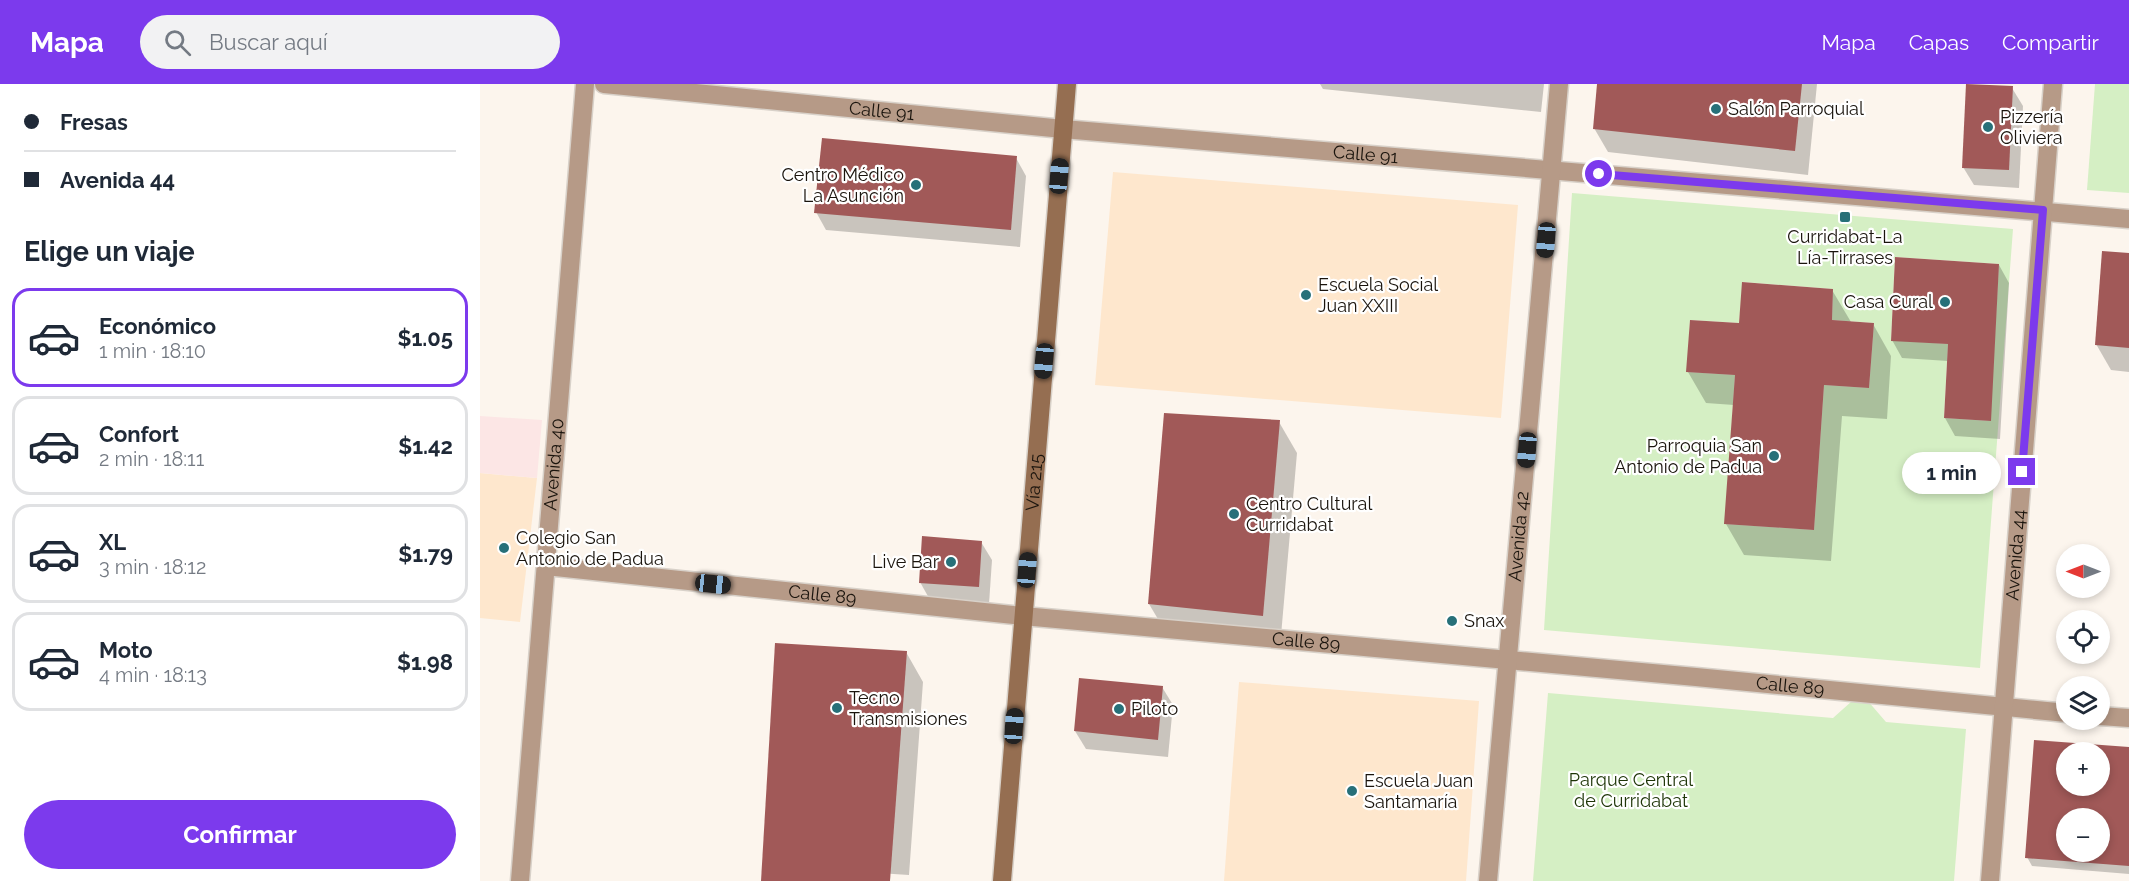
<!DOCTYPE html>
<html lang="es">
<head>
<meta charset="utf-8">
<style>
	:root { --surface:#fff; --page:#f2f2f3; --text:#1f2937; --muted:#747a83; --line:#e0e1e3; --accent:#7c3aed }
	body { margin:0; font-family:Raleway,sans-serif; background:var(--page); color:var(--text); height:100vh; display:flex; flex-direction:column; font-size:22px; white-space:nowrap }
	* { box-sizing:border-box; margin:0 }
	p { font-size:20px; color:var(--muted) }
	.icon { flex:none; width:33px; height:33px; fill:none; stroke:currentColor; stroke-width:2; stroke-linecap:round; stroke-linejoin:round }
	.map { position:relative; flex:1; overflow:hidden }
	.side { display:flex; flex-direction:column; background:var(--surface); width:480px }
	.side>* { flex:none }
	.hud { display:grid; align-content:center; height:132px; padding:0 24px; background:var(--surface) }
	.needle { width:39px; rotate:270deg }
	.tools { position:absolute; left:1576px; top:460px; display:grid; gap:12px }
	.tools a { display:grid; place-items:center; width:54px; height:54px; border-radius:50%; background:var(--surface); box-shadow:0 3px 9px #0003; font-size:30px }
	.end { position:absolute; width:27px; height:27px; margin:-14px; border:8px solid #7c3aed; background:#fff; box-shadow:0 0 0 3px #fff }
	.from { border-radius:50% }
	.bubble { position:absolute; height:42px; border-radius:21px; background:var(--surface); box-shadow:0 3px 9px #0003; font-size:20px; font-weight:700; line-height:42px; text-align:center }
	.car { position:absolute; width:18px; height:36px; margin:-18px -9px; border-radius:8px; box-shadow:0 0 4px 2px #0007; background:linear-gradient(#222 24%,#8ab4d8 0 40%,#222 0 76%,#8ab4d8 0 86%,#222 0) }
	.hud b { display:flex; align-items:center; gap:21px; height:57px; font-size:22px }
	.hud b+b { border-top:2px solid var(--line) }
	.hud i { width:15px; height:15px; background:var(--text) }
	ul { padding:0; list-style:none }
	li { display:flex; align-items:center; gap:18px; height:99px; margin:0 12px 9px; padding:0 12px; border:3px solid var(--line); border-radius:18px }
	li div { flex:1 }
	li b { display:block; font-size:22px }
	li em { font-style:normal; font-weight:700 }
	li.current { border-color:var(--accent) }
	li>.icon { width:54px; height:54px; stroke-width:1.5 }
	h2 { padding:0 24px; font-size:27px; line-height:72px }
	.cta { display:flex; gap:12px; margin-top:auto; padding:12px 24px }
	.cta a { flex:1; height:69px; border-radius:36px; background:var(--accent); color:#fff; font-size:24px; font-weight:700; line-height:69px; text-align:center }
	header { display:flex; align-items:center; gap:36px; box-sizing:border-box; height:84px; padding:0 30px; background:var(--accent); color:#fff }
	header strong { font-size:28px }
	nav { display:flex; gap:33px; margin-inline-start:auto; font-size:21px }
	.search { width:420px; height:54px; background:var(--page); display:flex; align-items:center; gap:15px; box-sizing:border-box; padding:0 21px; border-radius:33px; color:var(--muted); font-size:22px }
	main { display:flex; flex:1; min-height:0 }
	.map>svg:first-child { display:block }
	.built { fill:#fee7cd }
	.industrial { fill:#fce6e5 }
	.green { fill:#d5efc4; fill-rule:evenodd }
	.shadow { fill:#0003; fill-rule:evenodd }
	.building { fill:#a15958; fill-rule:evenodd }
	.lines { fill:none; stroke-linecap:round; stroke-linejoin:round }
	.street-casing { stroke:#d8d1c9; stroke-width:21 }
	.secondary-casing { stroke:#d8d1c9; stroke-width:21 }
	.street { stroke:#b69a87; stroke-width:18 }
	.secondary { stroke:#956e51; stroke-width:18 }
	.route { stroke:#7c3aed; stroke-width:8 }
	.poi-dot { fill:#277079; stroke:#fff; stroke-width:2 }
	.labels { text-anchor:middle; stroke-width:4.5; stroke-linejoin:round; paint-order:stroke }
	.poi-label { font-size:18px; fill:#1a140d; stroke:#fff; text-anchor:start }
	.street-label { font-size:18px; fill:#1a140d; stroke:#fff }
	.park-label { font-size:18px; fill:#1e3507; stroke:#fff }
</style>
</head>
<body>
<header>
<strong>Mapa</strong>
<div class="search"><svg class="icon" aria-label="search" viewBox="0 0 24 24"><circle cx="10" cy="10" r="6"/><path d="M15 15l6 6"/></svg>Buscar aquí</div>
<nav><a>Mapa</a><a>Capas</a><a>Compartir</a></nav>
</header>
<main>
<section class="side">
<div class="hud">
<b><i class="from"></i>Fresas</b>
<b><i></i>Avenida 44</b>
</div>
<h2>Elige un viaje</h2>
<ul>
<li class="current"><svg class="icon" aria-label="car" viewBox="0 0 24 24"><path d="M5 17H2v-5l4-1 3-4h7l3 4 3 1v5h-3M9 17h6M6 11h13"/><circle cx="7" cy="17" r="2"/><circle cx="17" cy="17" r="2"/></svg><div><b>Económico</b><p>1 min · 18:10</p></div><em>$1.05</em></li>
<li><svg class="icon" aria-label="car" viewBox="0 0 24 24"><path d="M5 17H2v-5l4-1 3-4h7l3 4 3 1v5h-3M9 17h6M6 11h13"/><circle cx="7" cy="17" r="2"/><circle cx="17" cy="17" r="2"/></svg><div><b>Confort</b><p>2 min · 18:11</p></div><em>$1.42</em></li>
<li><svg class="icon" aria-label="car" viewBox="0 0 24 24"><path d="M5 17H2v-5l4-1 3-4h7l3 4 3 1v5h-3M9 17h6M6 11h13"/><circle cx="7" cy="17" r="2"/><circle cx="17" cy="17" r="2"/></svg><div><b>XL</b><p>3 min · 18:12</p></div><em>$1.79</em></li>
<li><svg class="icon" aria-label="car" viewBox="0 0 24 24"><path d="M5 17H2v-5l4-1 3-4h7l3 4 3 1v5h-3M9 17h6M6 11h13"/><circle cx="7" cy="17" r="2"/><circle cx="17" cy="17" r="2"/></svg><div><b>Moto</b><p>4 min · 18:13</p></div><em>$1.98</em></li>
</ul>
<div class="cta"><a>Confirmar</a></div>
</section>
<div class="map">
<svg width="1649" height="797" viewBox="0 0 1649 797">
	<rect width="100%" height="100%" fill="#fcf5ed"/>
	<g class="built">
		<path d="M633 88 1038 121 1021 334 615 301Z"/>
		<path d="M0 389 57 394 40 538 0 534Z"/>
		<path d="M759 598 999 617 986 797H744Z"/>
	</g>
	<path class="industrial" d="M0 332 62 336 57 394 0 389Z"/>
	<g class="green">
		<path d="M1615 0H1649V109L1607 106Z"/>
		<path d="M1092 109 1533 145 1500 584 1064 546ZM1415 173 1519 180 1510 337 1464 334 1468 260 1411 256ZM1263 198 1353 205 1352 236 1394 239 1389 304 1344 301 1334 446 1245 440 1255 291 1207 288 1210 236 1259 239Z"/>
		<path d="M1068 609 1353 634 1381 609 1406 638 1486 645 1474 797H1053Z"/>
	</g>
	<g class="shadow">
		<path d="M840 0H1064L1061 28 843 5Z"/>
		<path d="M1119 0H1337L1328 91 1128 68 1114 44Z"/>
		<path d="M1532 4 1543 22 1539 104 1494 101 1483 83Z"/>
		<path d="M536 74 546 92 540 163 346 146 336 128Z"/>
		<path d="M1649 170V288L1631 286 1616 260Z"/>
		<path d="M1519 181 1529 199 1520 355 1475 352 1465 334 1468 277 1422 274 1412 256Z"/>
		<path d="M1352 206 1371 238 1393 240 1411 272 1407 335 1362 332 1351 477 1264 471 1246 440 1254 321 1226 319 1208 288 1261 240Z"/>
		<path d="M799 338 817 369 800 563 688 552 669 520Z"/>
		<path d="M501 458 512 476 509 520 450 516 440 498Z"/>
		<path d="M426 568 443 598 429 791 398 789V797H283Z"/>
		<path d="M682 603 693 621 688 673 606 665 595 647Z"/>
		<path d="M1555 657 1649 664V790L1552 782 1547 773ZM1587 669H1620V702H1587ZM1587 735H1620V768H1587Z"/>
	</g>
	<g class="building">
		<path d="M1117 0H1322L1315 67 1113 45Z"/>
		<path d="M1486 0 1533 2 1529 86 1482 84Z"/>
		<path d="M342 54 537 72 531 146 334 129Z"/>
		<path d="M1622 167 1649 169V264L1615 261Z"/>
		<path d="M1415 173 1519 180 1511 337 1464 334 1468 260 1411 257Z"/>
		<path d="M1262 198 1353 205 1352 236 1394 239 1389 304 1344 301 1334 446 1244 440 1255 291 1206 288 1210 236 1259 239Z"/>
		<path d="M684 329 800 336 783 532 668 520Z"/>
		<path d="M442 452 502 457 499 503 439 499Z"/>
		<path d="M295 559 427 567 410 797H281Z"/>
		<path d="M599 594 683 602 678 656 594 647Z"/>
		<path d="M1554 656 1649 663V782L1545 774ZM1587 669H1620V702H1587ZM1587 735H1620V768H1587Z"/>
	</g>
	<g class="lines">
		<g class="street-casing">
			<g id="street">
				<path id="s1" d="M124 0 583 45 1649 135"/>
				<path id="s2" d="M66 482 543 532 1216 593 1587 629"/>
				<path d="M1620 632 1649 634"/>
				<path id="s3" d="M40 797 105 0"/>
				<path id="s4" d="M1008 797 1079 0"/>
				<path id="s5" d="M1510 797 1573 0"/>
			</g>
		</g>
		<g class="secondary-casing">
			<g id="secondary">
				<path id="s6" d="M522 797 587 0"/>
			</g>
		</g>
		<use href="#street" class="street"/>
		<use href="#secondary" class="secondary"/>
	</g>
	<g class="lines">
		<path class="route" d="M1119 90 1563 126 1542 388"/>
	</g>
	<g class="poi-dot">
		<circle cx="1236" cy="25" r="6"/>
		<circle cx="1508" cy="43" r="6"/>
		<circle cx="436" cy="101" r="6"/>
		<rect x="1359" y="127" width="12" height="12" rx="3"/>
		<circle cx="826" cy="211" r="6"/>
		<circle cx="1465" cy="218" r="6"/>
		<circle cx="1294" cy="372" r="6"/>
		<circle cx="754" cy="430" r="6"/>
		<circle cx="24" cy="464" r="6"/>
		<circle cx="471" cy="478" r="6"/>
		<circle cx="972" cy="537" r="6"/>
		<circle cx="357" cy="624" r="6"/>
		<circle cx="639" cy="625" r="6"/>
		<circle cx="872" cy="707" r="6"/>
	</g>
	<g class="labels">
		<g class="poi-label">
			<text x="1248" y="31">Salón Parroquial</text>
			<text x="1520" y="39">Pizzería<tspan x="1520" dy="21">Oliviera</tspan></text>
			<text x="424" y="97" text-anchor="end">Centro Médico<tspan x="424" dy="21">La Asunción</tspan></text>
			<text x="1365" y="159" text-anchor="middle">Curridabat-La<tspan x="1365" dy="21">Lía-Tirrases</tspan></text>
			<text x="838" y="207">Escuela Social<tspan x="838" dy="21">Juan XXIII</tspan></text>
			<text x="1453" y="224" text-anchor="end">Casa Cural</text>
			<text x="1282" y="368" text-anchor="end">Parroquia San<tspan x="1282" dy="21">Antonio de Padua</tspan></text>
			<text x="766" y="426">Centro Cultural<tspan x="766" dy="21">Curridabat</tspan></text>
			<text x="36" y="460">Colegio San<tspan x="36" dy="21">Antonio de Padua</tspan></text>
			<text x="459" y="484" text-anchor="end">Live Bar</text>
			<text x="984" y="543">Snax</text>
			<text x="369" y="620">Tecno<tspan x="369" dy="21">Transmisiones</tspan></text>
			<text x="651" y="631">Piloto</text>
			<text x="884" y="703">Escuela Juan<tspan x="884" dy="21">Santamaría</tspan></text>
		</g>
		<g class="street-label">
			<text dy="6" stroke="none"><textPath href="#s1" startOffset="279">Calle 91</textPath></text>
			<text dy="6" stroke="none"><textPath href="#s1" startOffset="765">Calle 91</textPath></text>
			<text dy="6" stroke="none"><textPath href="#s3" startOffset="418">Avenida 40</textPath></text>
			<text dy="6" stroke="none"><textPath href="#s6" startOffset="400">Vía 215</textPath></text>
			<text dy="6" stroke="none"><textPath href="#s4" startOffset="346">Avenida 42</textPath></text>
			<text dy="6" stroke="none"><textPath href="#s5" startOffset="327">Avenida 44</textPath></text>
			<text dy="6" stroke="none"><textPath href="#s2" startOffset="278">Calle 89</textPath></text>
			<text dy="6" stroke="none"><textPath href="#s2" startOffset="764">Calle 89</textPath></text>
			<text dy="6" stroke="none"><textPath href="#s2" startOffset="1250">Calle 89</textPath></text>
		</g>
		<g class="park-label">
			<text x="1151" y="702">Parque Central<tspan x="1151" dy="21">de Curridabat</tspan></text>
		</g>
	</g>
</svg>
<div class="tools">
<a><svg class="needle" viewBox="-14 -14 28 28"><path d="M0-13l5 13h-10z" fill="#e53935"/><path d="M0 13l5-13h-10z" fill="#747a83"/></svg></a>
<a><svg class="icon" aria-label="locate" viewBox="0 0 24 24"><circle cx="12" cy="12" r="6"/><path d="M12 2v4M12 18v4M2 12h4M18 12h4"/></svg></a>
<a><svg class="icon" aria-label="layers" viewBox="0 0 24 24"><path d="M12 4l9 5-9 5-9-5zM3 14l9 5 9-5"/></svg></a>
<a>+</a>
<a>−</a>
</div>
<i class="end from" style="left:1119px;top:90px"></i>
<i class="end" style="left:1542px;top:388px"></i>
<div class="bubble" style="left:1422px;top:368px;width:99px">1 min</div>
<i class="car" style="left:579px;top:92px;rotate:5deg"></i>
<i class="car" style="left:1066px;top:156px;rotate:185deg"></i>
<i class="car" style="left:564px;top:277px;rotate:185deg"></i>
<i class="car" style="left:1047px;top:366px;rotate:185deg"></i>
<i class="car" style="left:547px;top:486px;rotate:5deg"></i>
<i class="car" style="left:233px;top:500px;rotate:96deg"></i>
<i class="car" style="left:534px;top:642px;rotate:4deg"></i>
</div>
</main>
</body>
</html>
